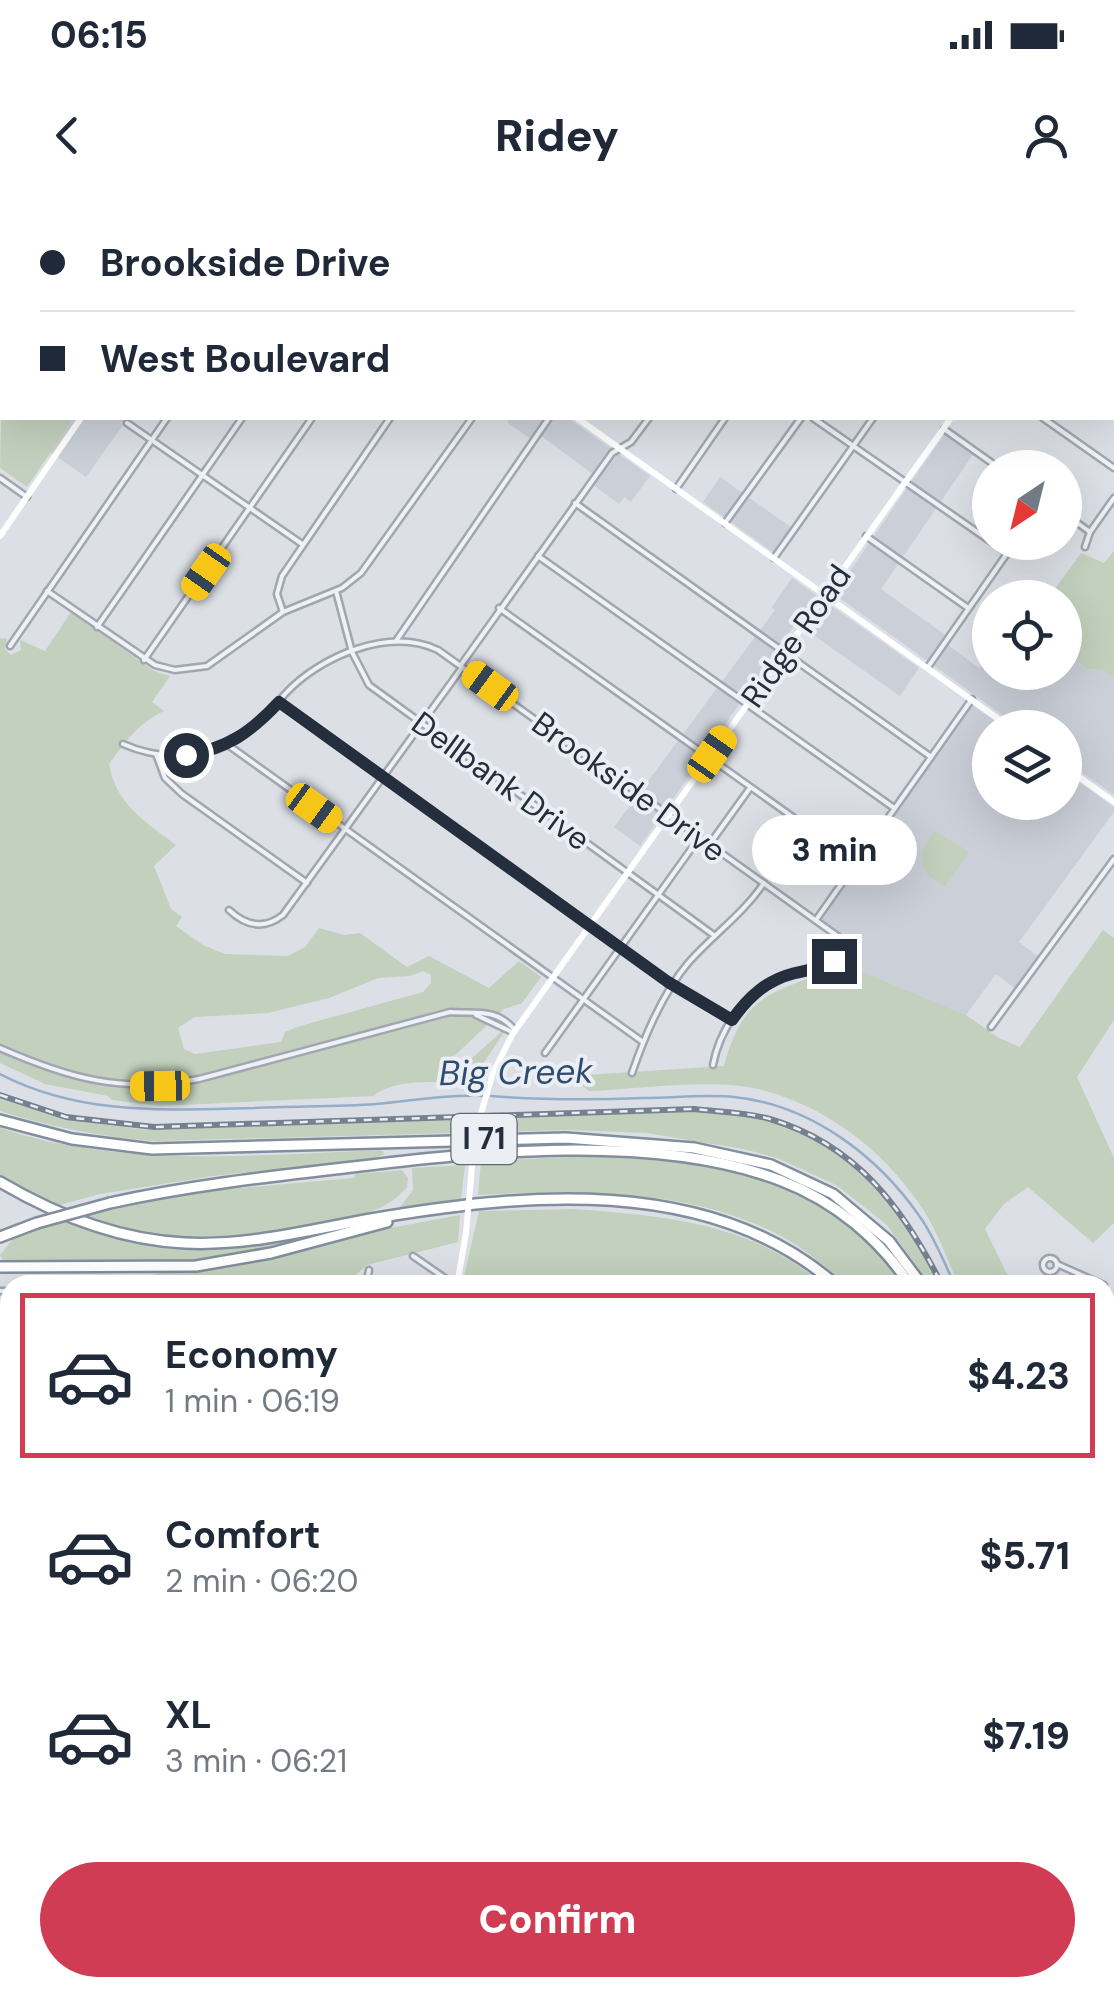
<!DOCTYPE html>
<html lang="en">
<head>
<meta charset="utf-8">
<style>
	:root { --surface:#fff; --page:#f2f2f3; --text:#1f2937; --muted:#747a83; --line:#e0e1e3; --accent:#d03c54 }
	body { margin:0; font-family:"DM Sans",sans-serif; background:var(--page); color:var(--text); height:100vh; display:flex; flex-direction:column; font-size:38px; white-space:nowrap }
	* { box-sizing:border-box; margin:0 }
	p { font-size:32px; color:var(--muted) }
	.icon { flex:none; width:55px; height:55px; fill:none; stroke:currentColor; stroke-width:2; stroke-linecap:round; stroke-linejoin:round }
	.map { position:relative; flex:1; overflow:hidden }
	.details { position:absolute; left:0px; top:1075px; width:1115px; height:722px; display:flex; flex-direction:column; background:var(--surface); border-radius:30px 30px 0 0; box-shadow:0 10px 40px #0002 }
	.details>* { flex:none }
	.top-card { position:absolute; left:0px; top:0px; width:1115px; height:220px; box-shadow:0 10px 40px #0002; display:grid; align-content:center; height:220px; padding:0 40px; background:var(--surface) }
	.needle { width:65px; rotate:215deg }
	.fabs { position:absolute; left:972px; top:250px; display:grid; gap:20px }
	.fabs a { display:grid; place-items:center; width:110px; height:110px; border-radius:50%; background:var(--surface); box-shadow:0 10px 40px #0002; font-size:50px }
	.end { position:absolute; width:45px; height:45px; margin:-22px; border:12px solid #252e3d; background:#fff; box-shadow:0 0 0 5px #fff }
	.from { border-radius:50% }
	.bubble { position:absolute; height:70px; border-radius:35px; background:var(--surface); box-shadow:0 10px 40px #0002; font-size:32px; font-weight:800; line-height:70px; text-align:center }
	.car { position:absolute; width:30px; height:60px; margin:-30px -15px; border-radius:12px; box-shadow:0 0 8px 2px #0007; background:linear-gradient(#f5c518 24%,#345 0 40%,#f5c518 0 76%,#345 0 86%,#f5c518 0) }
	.top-card b { display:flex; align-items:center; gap:35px; height:95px; font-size:38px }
	.top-card b+b { border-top:2px solid var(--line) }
	.top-card i { width:25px; height:25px; background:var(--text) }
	ul { padding:18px 0 0; list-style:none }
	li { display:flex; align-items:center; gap:30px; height:165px; margin:0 20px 15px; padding:0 20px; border:5px solid transparent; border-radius:0px }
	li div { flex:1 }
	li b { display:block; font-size:38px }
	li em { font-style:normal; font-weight:800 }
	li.on { border-color:var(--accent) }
	li>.icon { width:90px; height:90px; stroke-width:1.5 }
	.action { display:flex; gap:20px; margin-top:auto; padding:20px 40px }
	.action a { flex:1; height:115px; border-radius:60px; background:var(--accent); color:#fff; font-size:40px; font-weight:800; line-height:115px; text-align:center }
	.status { display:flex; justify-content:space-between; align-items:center; height:70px; padding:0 50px; background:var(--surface); direction:ltr }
	.status svg { height:28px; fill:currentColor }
	header { display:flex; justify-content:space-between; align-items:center; height:130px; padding:0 40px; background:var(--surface); font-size:45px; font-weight:800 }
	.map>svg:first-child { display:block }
	.built { fill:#cacfd8 }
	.green { fill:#c2d0bd; fill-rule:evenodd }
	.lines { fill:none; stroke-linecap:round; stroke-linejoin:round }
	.stream { stroke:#95aec8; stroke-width:2.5 }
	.street-casing { stroke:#a1a7b0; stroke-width:9 }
	.highway-casing { stroke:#838e9d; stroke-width:14 }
	.street { stroke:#eef1f5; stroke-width:4 }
	.secondary { stroke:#fff; stroke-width:6 }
	.highway { stroke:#fff; stroke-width:9 }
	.rail-casing { stroke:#758090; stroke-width:6 }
	.rail { stroke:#ebeff4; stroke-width:2.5; stroke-dasharray:8; stroke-linecap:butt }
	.highway-bridge-casing { stroke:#838e9d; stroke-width:14; stroke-linecap:butt }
	.secondary-bridge { stroke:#fff; stroke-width:6 }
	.highway-bridge { stroke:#fff; stroke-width:9 }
	.route { stroke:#252e3d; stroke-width:12 }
	.labels { text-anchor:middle; stroke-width:8; stroke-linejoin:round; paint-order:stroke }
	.shield { fill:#ebeff4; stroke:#606874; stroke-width:2.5 }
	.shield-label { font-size:30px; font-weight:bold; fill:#252e3d }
	.street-label { font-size:32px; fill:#252e3d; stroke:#ebeff4 }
	.water-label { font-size:35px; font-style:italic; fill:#2f4d71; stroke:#ebeff4 }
</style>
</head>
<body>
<div class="status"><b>06:15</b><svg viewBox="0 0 49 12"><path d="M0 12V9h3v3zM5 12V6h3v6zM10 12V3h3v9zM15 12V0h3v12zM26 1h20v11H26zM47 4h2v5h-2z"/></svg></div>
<header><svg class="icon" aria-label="back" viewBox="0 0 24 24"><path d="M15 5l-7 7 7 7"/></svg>Ridey<svg class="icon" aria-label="person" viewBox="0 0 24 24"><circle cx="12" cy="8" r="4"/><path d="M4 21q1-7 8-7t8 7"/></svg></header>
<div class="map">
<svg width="1114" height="1797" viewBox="0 0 1114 1797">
	<rect width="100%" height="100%" fill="#dce0e6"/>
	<g class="built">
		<path d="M74 218H128L86 277 50 252Z"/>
		<path d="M510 218H568L650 276 631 302 624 297 619 304 589 282 594 275 537 233 532 240 507 222Z"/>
		<path d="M945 233 974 253 881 389 951 439 948 445 979 468 990 454V472H1065V453L1087 469 1102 470 1114 478V595L1065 561V528L1019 527 834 394Z"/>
		<path d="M720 277 792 328 774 353 703 302Z"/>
		<path d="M792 378 919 468 900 496 796 423 640 646 614 627 775 410 772 407Z"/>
		<path d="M971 504 1003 527 990 528V602H1065V572L1114 607V612L1019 742 1039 757 1016 789 996 774 966 815 844 764 849 754 848 740 819 719Z"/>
		<path d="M0 1299 10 1307V1565L7 1560 0 1563Z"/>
		<path d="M1105 1524 1114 1532V1797H222L197 1788H1105Z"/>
		<path d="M10 1681V1788H69L64 1797H0V1696Z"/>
	</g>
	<g class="green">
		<path d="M2 176V218H74L27 287 0 268Z"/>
		<path d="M1114 351V478L1102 470 1087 469 1065 453V398L1049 397 1081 353 1104 363Z"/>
		<path d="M71 412 154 471 170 476 152 502 164 511C138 523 125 542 109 564 116 605 146 622 176 645L154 666 171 709 182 717 176 726 203 745 225 754 288 756 305 747 319 728 344 735 360 733 407 767 429 756 489 788 519 761 541 777 522 803 504 809 446 864 463 866 509 825 480 868 485 870 477 889C450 880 396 877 373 896L160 906 112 900 108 896 45 884 0 863V438L7 439 5 449 11 455 21 450 20 440 45 451ZM423 771 431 775V783L423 792 300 826 285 832 281 842 195 854 184 849 178 828 195 817 268 813 329 798 378 778 410 776Z"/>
		<path d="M934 631 969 652 945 686 929 676 922 664 923 650Z"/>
		<path d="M1103 730 1114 738V820L1077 877 1114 958V1023L1093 1043 1028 987 1004 1004 985 1029 1006 1072 1016 1085H959C946 1057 936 1027 918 1002 881 948 822 904 758 889 711 878 639 889 589 891L570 876 724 866C745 786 779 794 844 764L966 815 999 838 1020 847Z"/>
		<path d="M0 895 77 921 147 930C274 926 401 921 527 917 611 914 730 897 805 935 869 968 908 1022 939 1085H931L886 1024 836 985 777 958 743 949 646 933 570 930 155 941C102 937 51 927 0 911Z"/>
		<path d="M0 928C124 969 253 955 381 950L385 954 373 959 213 976 100 994 56 1006 0 975Z"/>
		<path d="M592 956C715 962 830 975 905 1085H847C824 1065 800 1045 773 1032 685 988 573 990 478 995L481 961Z"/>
		<path d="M465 965 461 999 400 1007 413 990 412 968Z"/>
		<path d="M402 970 408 978 407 987C384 1015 351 1017 317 1023 234 1039 160 1045 80 1016L206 991 354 978 355 974Z"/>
		<path d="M575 1009C665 1016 753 1023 823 1085H462L479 1011Z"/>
		<path d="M460 1015 458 1042 367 1065 344 1085H100L160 1073 227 1068 379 1030Z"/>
		<path d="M64 1021C126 1047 188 1051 255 1045 276 1042 304 1033 323 1036L227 1058 182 1063 3 1060 0 1055 16 1035Z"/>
	</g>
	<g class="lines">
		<g class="stream">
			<path d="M0 874C81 916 166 910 254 908 295 906 336 907 376 904 411 901 448 894 483 896"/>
			<path d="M491 896C542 900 592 900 643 898 673 898 705 894 734 897 811 905 878 956 920 1017 935 1038 944 1063 955 1085"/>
			<path d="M1105 1357 1114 1375"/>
		</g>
		<g class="street-casing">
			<g id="street">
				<path d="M765 0 769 2"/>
				<path d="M916 0V2"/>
				<path d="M78 2 80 0"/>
				<path d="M327 2 329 0"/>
				<path d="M415 2 416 0"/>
				<path d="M495 2 496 0"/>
				<path d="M570 2 572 0"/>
				<path d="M646 2 648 0"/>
				<path d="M723 2 724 0"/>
				<path d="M798 2 799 0"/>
				<path d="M872 2 874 0"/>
				<path d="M960 2V0"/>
				<path d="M0 3 2 0"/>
				<path d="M0 117 2 114"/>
				<path d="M0 137 2 138"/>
				<path d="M813 218 990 341"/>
				<path d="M1043 218 1114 268"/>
				<path d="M127 223 302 344"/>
				<path d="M944 229 999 268"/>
				<path d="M0 278 27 297"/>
				<path d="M676 289 725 218"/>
				<path d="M575 303 931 557"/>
				<path d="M1065 314 1090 332"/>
				<path d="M725 323 801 218"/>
				<path d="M866 336 968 408"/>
				<path d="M992 342 1007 353"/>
				<path d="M1085 347 1090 332 1114 298"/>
				<path d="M538 356 894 608"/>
				<path d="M774 358 873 218"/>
				<path d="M47 391 155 465 175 470 207 466 283 412 342 388 361 373 472 218"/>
				<path d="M336 391 352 452 369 485 715 736"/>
				<path d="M499 408 856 662"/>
				<path d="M283 412 277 394 282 376 390 218"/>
				<path d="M97 427 242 218"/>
				<path d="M396 441 549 218"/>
				<path d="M10 446 167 218"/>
				<path d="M144 460 312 218"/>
				<path d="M928 467 1015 342"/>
				<path d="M279 503 673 785 732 820"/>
				<path d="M123 544C155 558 195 561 228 545 250 534 269 513 285 494 320 456 389 427 438 450L843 740 844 750C826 771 803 768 779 778 745 791 719 831 713 865"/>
				<path d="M228 545 643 842"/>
				<path d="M156 554 165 578 182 594 307 683"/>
				<path d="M709 645 750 588"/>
				<path d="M229 710C246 726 264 730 283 715L461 469V465L612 253 631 242 649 218"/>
				<path d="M816 720 972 499"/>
				<path d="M476 815 512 832"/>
				<path d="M991 827 1114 659"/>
				<path d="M0 848C71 879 122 893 199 879L450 812C475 814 495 808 513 828"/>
				<path d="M545 853 699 638"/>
				<path d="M632 873C645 835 663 792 689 762 714 734 743 714 764 683"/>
				<path d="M413 1056 455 1085"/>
				<circle cx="1050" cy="1065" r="7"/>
				<path d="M1057 1064 1104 1085"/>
				<path d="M366 1085 369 1070"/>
				<path d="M0 1091H10"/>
				<path d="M1105 1176 1114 1180"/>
				<path d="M1105 1227 1109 1235 1105 1241"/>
			</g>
		</g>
		<g class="highway-casing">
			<g id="highway">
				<path d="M0 920 72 939 152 949 566 938 694 948 771 965 833 994 889 1041 922 1085"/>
				<path d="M0 982C56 1015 119 1040 185 1043 246 1046 305 1031 365 1020 520 993 709 973 836 1085"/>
				<path d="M110 1003C187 986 265 977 344 968 476 952 656 932 782 981 834 1001 879 1038 910 1085"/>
				<path d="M0 1037 37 1023"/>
				<path d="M0 1067 196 1066 271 1053 387 1022"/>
				<path d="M1105 1442 1114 1452"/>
				<path d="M1105 1465 1114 1474"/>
			</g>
		</g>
		<use href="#street" class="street"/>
		<g class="secondary">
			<path d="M271 0 275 2"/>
			<path d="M229 2 231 0"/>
			<path d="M1101 2 1103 0"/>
			<path d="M577 218 1011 528"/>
			<path d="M0 336 81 218"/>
			<path d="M1065 567 1114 602"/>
			<path d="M493 873 512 835 951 218"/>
			<path d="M457 1085 466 1033"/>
			<path d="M1105 1709 1114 1714"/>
			<path d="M64 1797 69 1788"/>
		</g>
		<use href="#highway" class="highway"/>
		<g class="rail-casing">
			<g id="rail">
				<path d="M0 895 66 917 154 927 694 909C719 912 746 912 770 919 857 945 903 1008 942 1085"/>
				<path d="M1105 1397 1114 1408"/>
				<path d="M0 1550 10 1565"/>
				<path d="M164 1788 170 1797"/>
				<path d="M207 1788 230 1797"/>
				<path d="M299 1788 331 1797"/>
			</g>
		</g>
		<use href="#rail" class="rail"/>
		<g class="highway-bridge-casing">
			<path id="highway-bridge" d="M37 1023 110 1003"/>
		</g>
		<path class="secondary-bridge" d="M466 1033 475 933 493 873"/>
		<use href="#highway-bridge" class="highway-bridge"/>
	</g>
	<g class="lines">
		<path class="route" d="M186 555C227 549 251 532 279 502L668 782 732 820C749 796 767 780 795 773 809 770 822 768 834 761"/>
	</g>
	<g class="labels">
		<rect class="shield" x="451.5" y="914" width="65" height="50" rx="8"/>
		<g class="shield-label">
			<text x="484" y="949">I 71</text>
		</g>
		<g class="street-label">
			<text transform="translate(796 436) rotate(-55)" y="11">Ridge Road</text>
			<text transform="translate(501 581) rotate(36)" y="11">Dellbank Drive</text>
			<text transform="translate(629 587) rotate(36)" y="11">Brookside Drive</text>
		</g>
		<g class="water-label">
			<text transform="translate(516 872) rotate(-1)" y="12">Big Creek</text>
		</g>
	</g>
</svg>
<div class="fabs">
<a><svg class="needle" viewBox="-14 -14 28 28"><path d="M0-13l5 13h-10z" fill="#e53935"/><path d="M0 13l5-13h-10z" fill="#747a83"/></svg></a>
<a><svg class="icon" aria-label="locate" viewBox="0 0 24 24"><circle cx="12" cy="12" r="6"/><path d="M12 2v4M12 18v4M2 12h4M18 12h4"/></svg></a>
<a><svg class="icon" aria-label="layers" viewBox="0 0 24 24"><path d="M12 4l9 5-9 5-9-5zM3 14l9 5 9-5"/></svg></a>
</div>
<i class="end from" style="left:186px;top:555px"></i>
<i class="end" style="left:834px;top:761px"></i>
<div class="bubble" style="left:752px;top:615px;width:165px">3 min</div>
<i class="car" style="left:206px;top:372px;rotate:215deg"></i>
<i class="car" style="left:490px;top:486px;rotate:306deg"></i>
<i class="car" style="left:712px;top:554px;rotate:35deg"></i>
<i class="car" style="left:314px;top:608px;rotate:126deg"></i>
<i class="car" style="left:160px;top:886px;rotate:269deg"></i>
<div class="top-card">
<b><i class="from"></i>Brookside Drive</b>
<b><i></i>West Boulevard</b>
</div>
<section class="details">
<ul>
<li class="on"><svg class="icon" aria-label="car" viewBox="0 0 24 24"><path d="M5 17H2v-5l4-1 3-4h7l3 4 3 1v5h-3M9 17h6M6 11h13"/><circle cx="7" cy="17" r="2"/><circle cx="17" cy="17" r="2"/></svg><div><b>Economy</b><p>1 min · 06:19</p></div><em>$4.23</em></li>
<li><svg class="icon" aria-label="car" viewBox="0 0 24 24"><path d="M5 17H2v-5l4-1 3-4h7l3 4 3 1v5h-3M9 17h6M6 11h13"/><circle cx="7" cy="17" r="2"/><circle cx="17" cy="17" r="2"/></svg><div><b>Comfort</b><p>2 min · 06:20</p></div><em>$5.71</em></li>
<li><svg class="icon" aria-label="car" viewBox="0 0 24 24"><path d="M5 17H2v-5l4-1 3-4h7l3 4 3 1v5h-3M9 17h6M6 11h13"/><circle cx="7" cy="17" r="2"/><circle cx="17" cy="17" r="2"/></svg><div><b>XL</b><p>3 min · 06:21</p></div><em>$7.19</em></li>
</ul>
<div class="action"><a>Confirm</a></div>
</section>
</div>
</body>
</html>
